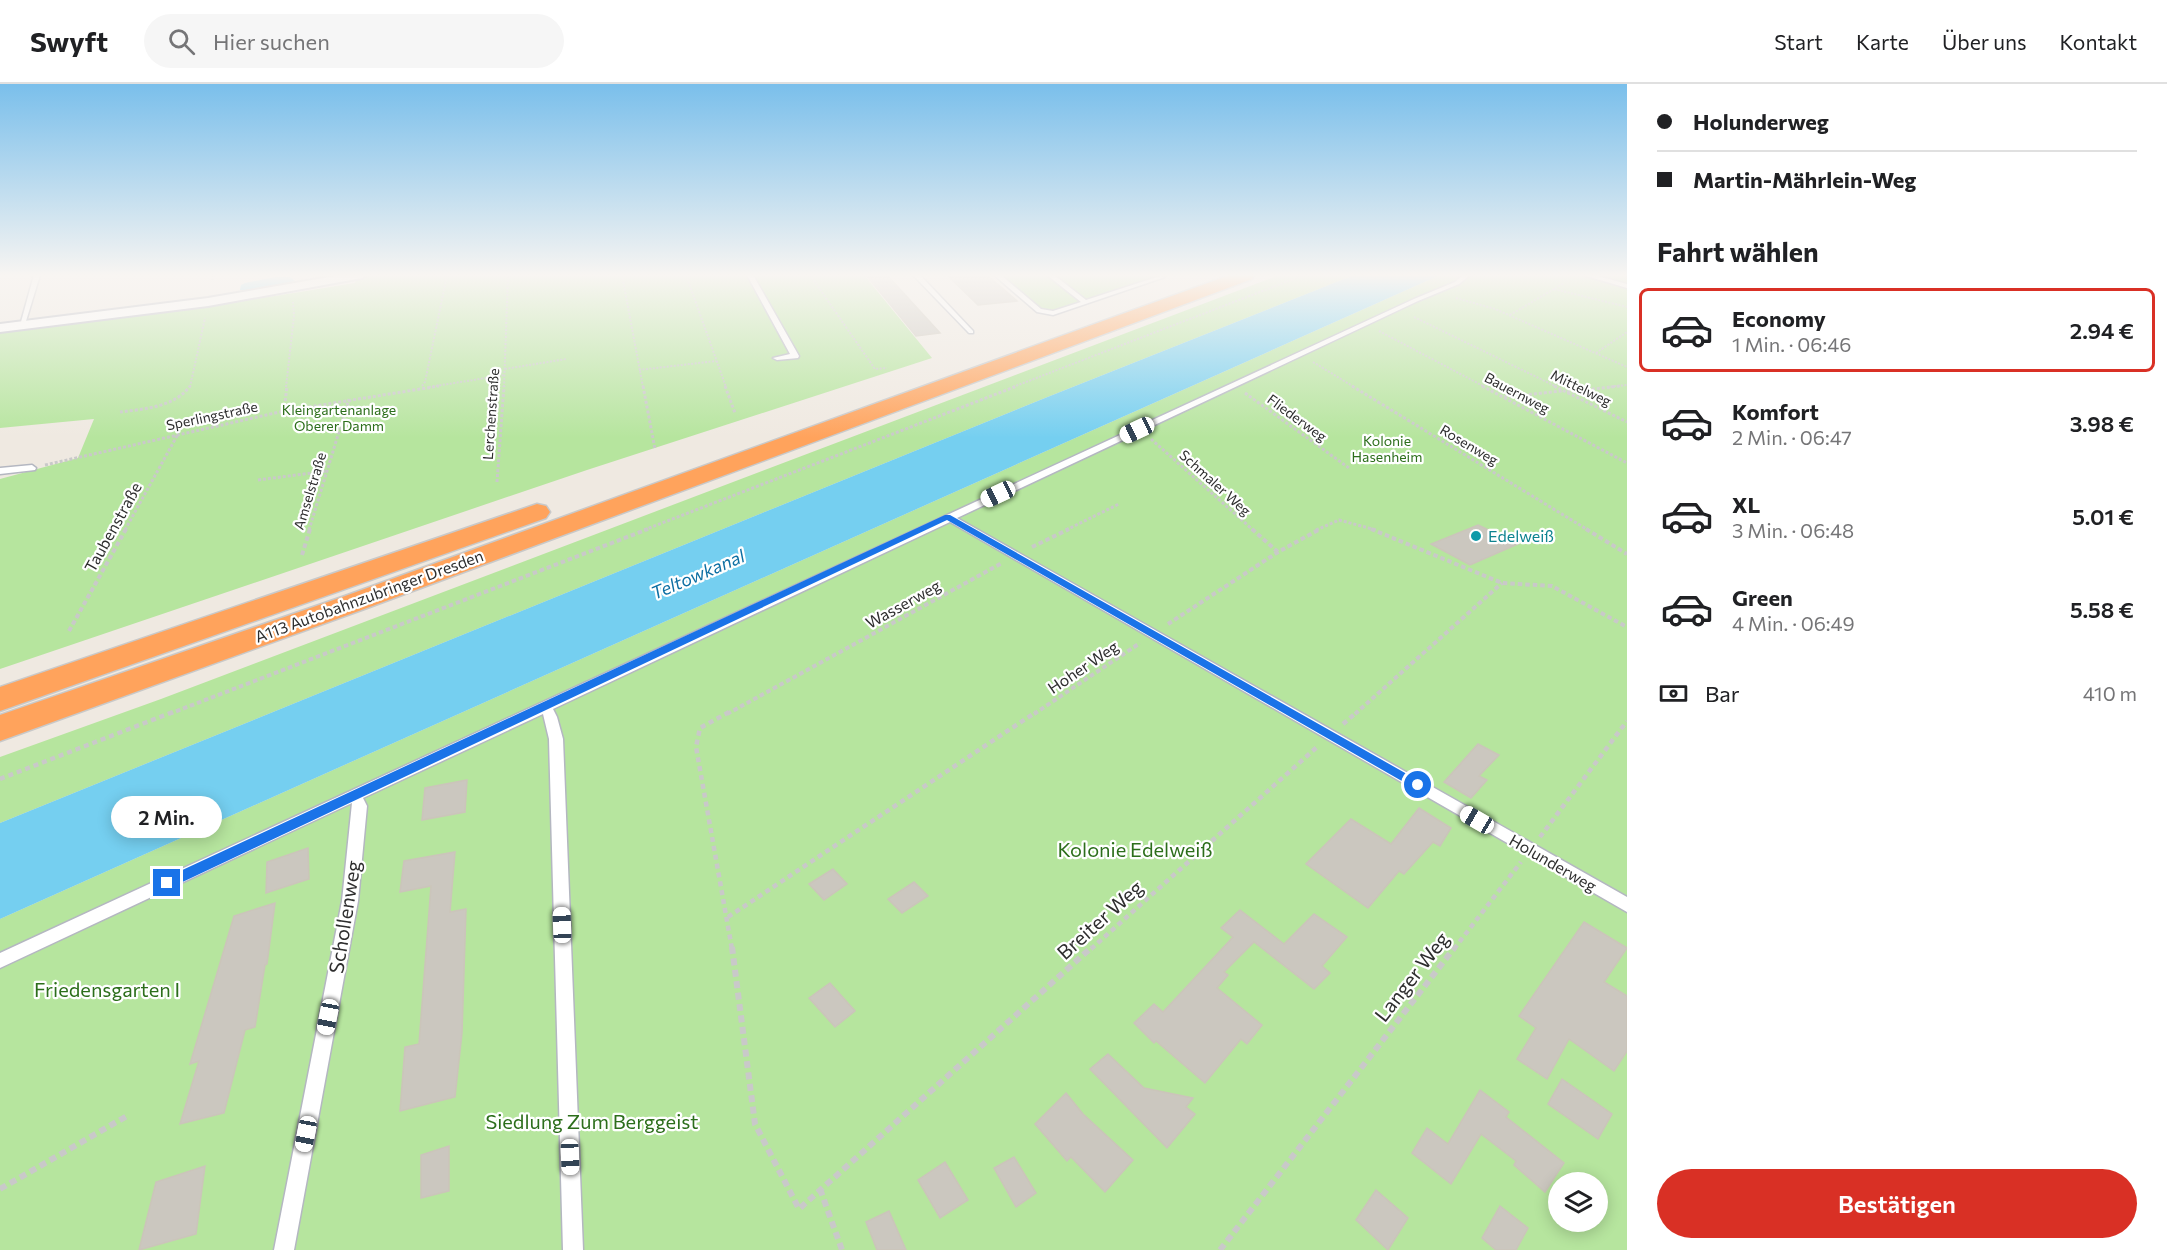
<!DOCTYPE html>
<html lang="de">
<head>
<meta charset="utf-8">
<style>
	:root { --surface:#fff; --page:#f6f6f6; --text:#202124; --muted:#757577; --line:#e0e0e0; --accent:#d93025 }
	body { margin:0; font-family:Commissioner,sans-serif; background:var(--page); color:var(--text); height:100vh; display:flex; flex-direction:column; font-size:22px; white-space:nowrap }
	* { box-sizing:border-box; margin:0 }
	p { font-size:20px; color:var(--muted) }
	.icon { flex:none; width:33px; height:33px; fill:none; stroke:currentColor; stroke-width:2; stroke-linecap:round; stroke-linejoin:round }
	.map { position:relative; flex:1; overflow:hidden }
	.details { display:flex; flex-direction:column; background:var(--surface); width:540px }
	.details>* { flex:none }
	.hud { display:grid; align-content:center; height:132px; padding:0 30px; background:var(--surface) }
	.fabs { position:absolute; left:1548px; top:1088px; display:grid; gap:12px }
	.fabs a { display:grid; place-items:center; width:60px; height:60px; border-radius:50%; background:var(--surface); box-shadow:0 3px 15px #0003; font-size:30px }
	.end { position:absolute; width:27px; height:27px; margin:-14px; border:8px solid #1a73e8; background:#fff; box-shadow:0 0 0 3px #fff }
	.from { border-radius:50% }
	.bubble { position:absolute; height:42px; border-radius:21px; background:var(--surface); box-shadow:0 3px 15px #0003; font-size:20px; font-weight:600; line-height:42px; text-align:center }
	.car { position:absolute; width:18px; height:36px; margin:-18px -9px; border-radius:8px; box-shadow:0 0 4px 2px #0007; background:linear-gradient(#fff 24%,#345 0 40%,#fff 0 76%,#345 0 86%,#fff 0) }
	.hud b { display:flex; align-items:center; gap:21px; height:57px; font-size:22px }
	.hud b+b { border-top:2px solid var(--line) }
	.hud i { width:15px; height:15px; background:var(--text) }
	ul { padding:0; list-style:none }
	li { display:flex; align-items:center; gap:18px; height:84px; margin:0 12px 9px; padding:0 18px; border:3px solid transparent; border-radius:9px }
	li div { flex:1 }
	li b { display:block; font-size:22px }
	li em { font-style:normal; font-weight:600 }
	li.active { border-color:var(--accent) }
	li>.icon { width:54px; height:54px; stroke-width:1.5 }
	h2 { padding:0 30px; font-size:27px; line-height:72px }
	.pay { display:flex; align-items:center; gap:15px; height:66px; padding:0 30px; font-size:22px }
	.pay p { margin-inline-start:auto }
	.cta { display:flex; gap:12px; margin-top:auto; padding:12px 30px }
	.cta a { flex:1; height:69px; border-radius:36px; background:var(--accent); color:#fff; font-size:24px; font-weight:600; line-height:69px; text-align:center }
	header { display:flex; align-items:center; gap:36px; box-sizing:border-box; height:84px; padding:0 30px; background:var(--surface); border-bottom:2px solid var(--line) }
	header strong { font-size:28px }
	nav { display:flex; gap:33px; margin-inline-start:auto; font-size:21px }
	.search { width:420px; height:54px; background:var(--page); display:flex; align-items:center; gap:15px; box-sizing:border-box; padding:0 21px; border-radius:33px; color:var(--muted); font-size:22px }
	main { display:flex; flex:1; min-height:0 }
	.map>svg:first-child { display:block }
	.green { fill:#b6e59e; fill-rule:evenodd }
	.water { fill:#75cff0 }
	.building { fill:#cbc7bf; stroke:#cbc5ba; stroke-width:1.5 }
	.lines { fill:none; stroke-linecap:round; stroke-linejoin:round }
	.service-casing { stroke:#b4b7c1; stroke-width:3 }
	.minor-casing { stroke:#b4b7c1; stroke-width:4 }
	.motorway-casing { stroke:#c9c9c9; stroke-width:3 }
	.path-far4 { stroke:#c9c9c9; stroke-width:2; stroke-dasharray:2 1.5; stroke-linecap:butt }
	.path-far3 { stroke:#c9c9c9; stroke-width:3; stroke-dasharray:3 2; stroke-linecap:butt }
	.path-far2 { stroke:#c9c9c9; stroke-width:4; stroke-dasharray:4.5 3; stroke-linecap:butt }
	.path-far1 { stroke:#c9c9c9; stroke-width:4.5; stroke-dasharray:5 4; stroke-linecap:butt }
	.path { stroke:#c9c9c9; stroke-width:6; stroke-dasharray:7 4.5; stroke-linecap:butt }
	.service { fill:#fff; fill-rule:evenodd }
	.minor { fill:#fff; fill-rule:evenodd }
	.motorway { fill:#ffa35c; fill-rule:evenodd }
	.route { fill:#1a73e8 }
	.culture-dot { fill:#0f9aa8; stroke:#fff; stroke-width:2 }
	.labels { text-anchor:middle; stroke-width:4.5; stroke-linejoin:round; paint-order:stroke }
	.far-street-label { font-size:14px; fill:#2e2e2e; stroke:#fff }
	.far-park-label { font-size:14px; fill:#2c6e1b; stroke:#fff }
	.street-label { font-size:16px; fill:#2e2e2e; stroke:#fff }
	.culture-label { font-size:16px; fill:#0d838f; stroke:#fff; text-anchor:start }
	.water-label { font-size:18px; font-style:italic; fill:#0d6fa3; stroke:#fff }
	.near-park-label { font-size:20px; fill:#2c6e1b; stroke:#fff }
	.near-street-label { font-size:20px; fill:#2e2e2e; stroke:#fff }
</style>
</head>
<body>
<header>
<strong>Swyft</strong>
<div class="search"><svg class="icon" aria-label="search" viewBox="0 0 24 24"><circle cx="10" cy="10" r="6"/><path d="M15 15l6 6"/></svg>Hier suchen</div>
<nav><a>Start</a><a>Karte</a><a>Über uns</a><a>Kontakt</a></nav>
</header>
<main>
<div class="map">
<svg width="1627" height="1166" viewBox="0 0 1627 1166">
	<rect width="100%" height="100%" fill="#efe9e1"/>
	<g class="green">
		<path d="M374 191H864L932 274 587 386 0 585V395L78 374 94 335 0 344V245L275 212 355 199 356 195Z"/>
		<path d="M1002 191H1162L1164 193 1050 232Z"/>
		<path d="M1279 191H1354L1045 314 0 739V673L161 615Z"/>
		<path d="M1440 191H1627V1166H0V835ZM1558 1098H1598V1137H1558Z"/>
	</g>
	<g class="water">
		<path d="M1354 191H1440L0 835V739L1045 314Z"/>
		<path d="M276 193H290L296 198 247 207 240 206 241 201 245 199Z"/>
	</g>
	<g class="building">
		<path d="M866 191H887L940 249 916 252Z"/>
		<path d="M947 191H987L1017 217 978 221Z"/>
		<path d="M1478 441 1518 460 1470 481 1431 460Z"/>
		<path d="M1478 660 1499 671 1479 692 1487 696 1471 714 1444 698Z"/>
		<path d="M467 696 465 728 422 736 425 704Z"/>
		<path d="M1419 724 1451 744 1440 762 1433 758 1404 790 1399 787 1368 824 1306 780 1351 735 1391 760Z"/>
		<path d="M308 764 309 795 266 809 267 778Z"/>
		<path d="M455 768 450 828 466 825 462 949 455 1013 400 1027 405 963 419 960 431 802 400 808 404 777Z"/>
		<path d="M833 785 847 800 824 816 809 800Z"/>
		<path d="M914 798 928 812 902 829 888 815Z"/>
		<path d="M275 819 267 880 265 881 255 943 245 946 224 1029 180 1040 199 977 190 980 234 832Z"/>
		<path d="M1240 826 1284 860 1314 830 1347 853 1322 882 1330 889 1314 905 1254 858 1224 888 1228 891 1217 904 1262 941 1247 960 1241 955 1205 999 1156 957 1154 959 1134 939 1154 920 1163 928 1233 853 1221 844Z"/>
		<path d="M1584 838 1627 864 1604 898 1627 912V967L1614 987 1569 955 1547 995 1517 975 1536 944 1519 932Z"/>
		<path d="M830 899 855 927 835 943 809 914Z"/>
		<path d="M1108 970 1144 1004 1193 1014 1186 1023 1195 1030 1167 1064 1090 985Z"/>
		<path d="M1562 995 1612 1030 1598 1055 1548 1020Z"/>
		<path d="M1480 1006 1509 1028 1506 1033 1564 1079 1545 1108 1514 1081 1516 1077 1481 1050 1451 1100 1412 1069 1427 1044 1448 1060Z"/>
		<path d="M1066 1009 1083 1030 1133 1076 1105 1108 1071 1073 1067 1077 1035 1040Z"/>
		<path d="M449 1062V1107L421 1114V1071Z"/>
		<path d="M1014 1073 1036 1109 1016 1123 994 1084Z"/>
		<path d="M945 1078 968 1116 940 1134 918 1096Z"/>
		<path d="M205 1082 196 1150 139 1166 156 1098Z"/>
		<path d="M1376 1106 1408 1134 1388 1166 1356 1136Z"/>
		<path d="M1500 1122 1528 1144 1516 1166H1496L1482 1154Z"/>
		<path d="M889 1127 906 1166H877L866 1138Z"/>
	</g>
	<g class="lines">
		<g class="service-casing">
			<g id="service">
				<path d="M34 191H40L26 237 21 238Z"/>
				<path d="M747 191H753L799 272 798 274 777 276 773 274 790 270Z"/>
				<path d="M913 191H920L973 247V249H969Z"/>
				<path d="M994 191H1001L1041 225 1053 227 1081 218 1047 191H1054L1086 216 1160 192 1165 193 1053 231 1037 228Z"/>
				<path d="M1463 191H1470L1459 200 1418 217 957 434 1627 813V828L950 438 553 625 557 633 563 655 583 1166H563L549 655 543 630 363 714 367 722 358 817 294 1166H274L342 817 352 719 0 884V869L1414 215 1455 198Z"/>
				<path d="M1583 191H1594L1627 200V204Z"/>
				<path d="M32 381 36 384 35 386 0 390V384Z"/>
			</g>
		</g>
		<g class="minor-casing">
			<path id="minor" d="M341 191H367L362 194 208 222 0 248V240L208 214Z"/>
		</g>
		<g class="motorway-casing">
			<g id="motorway">
				<path d="M1230 191H1254L1252 195 367 524 0 657V631L345 512Z"/>
				<path d="M537 420 546 422 550 428 546 434 0 627V603Z"/>
			</g>
		</g>
		<g class="path-far4">
			<path d="M212 191 213 198"/>
			<path d="M622 191 643 303"/>
			<path d="M686 191 726 303"/>
			<path d="M810 191 875 285 887 284"/>
			<path d="M1554 205 1627 223"/>
			<path d="M1456 214 1495 225 1627 283"/>
			<path d="M1510 231 1564 199"/>
			<path d="M1414 233 1557 303"/>
			<path d="M1379 247 1485 303"/>
			<path d="M1596 269 1627 248"/>
			<path d="M1313 278 1354 303"/>
			<path d="M505 285 566 275"/>
			<path d="M639 286 716 277"/>
			<path d="M422 302 425 298 447 191"/>
			<path d="M190 303 205 234"/>
			<path d="M286 303 294 232 293 218"/>
			<path d="M429 303 505 291"/>
			<path d="M504 303 508 191"/>
			<path d="M1013 303 1304 191"/>
			<path d="M1607 303 1627 301"/>
		</g>
		<g class="path-far3">
			<path d="M643 302 655 365"/>
			<path d="M725 302 735 329"/>
			<path d="M1352 302 1588 446"/>
			<path d="M1482 302 1627 379"/>
			<path d="M1554 302 1627 338"/>
			<path d="M1567 308 1620 302"/>
			<path d="M1245 309 1349 384"/>
			<path d="M1504 313 1562 307"/>
			<path d="M284 327 287 302"/>
			<path d="M120 328C144 325 175 323 190 302"/>
			<path d="M1151 355 1253 446"/>
			<path d="M45 381 284 327 439 302"/>
			<path d="M258 396 327 387"/>
			<path d="M497 398 504 302"/>
			<path d="M125 446 178 350"/>
			<path d="M309 446 349 315"/>
			<path d="M644 446 1017 302"/>
			<path d="M1066 446 1119 420"/>
			<path d="M1316 446 1339 436 1376 446"/>
		</g>
		<g class="path-far2">
			<path d="M1252 445 1278 468"/>
			<path d="M1371 445 1502 499 1552 502 1627 543"/>
			<path d="M1586 445 1627 470"/>
			<path d="M1032 463 1069 445"/>
			<path d="M302 471 310 445"/>
			<path d="M1168 540 1278 468 1320 445"/>
			<path d="M69 547 126 445"/>
			<path d="M169 630 648 445"/>
			<path d="M727 630 1002 479"/>
			<path d="M1034 630 1140 559"/>
			<path d="M1355 630 1502 499"/>
		</g>
		<g class="path-far1">
			<path d="M729 628 700 644 696 663 732 865"/>
			<path d="M1343 640 1357 628"/>
			<path d="M0 695 173 628"/>
			<path d="M1540 753 1627 637"/>
			<path d="M728 833 1036 628"/>
			<path d="M1091 865 1317 663"/>
			<path d="M1454 865 1521 778"/>
		</g>
		<g class="path">
			<path d="M732 863 755 1040 799 1125 1092 863"/>
			<path d="M0 1105 127 1032"/>
			<path d="M820 1105 842 1166"/>
			<path d="M1220 1166 1455 863"/>
		</g>
		<use href="#service" class="service"/>
		<use href="#minor" class="minor"/>
		<use href="#motorway" class="motorway"/>
	</g>
	<linearGradient id="sky" x2="0" y2="1"><stop stop-color="#7abfeb"/><stop offset="0.54" stop-color="#f8f5f2"/><stop offset="1" stop-color="#f8f5f2" stop-opacity="0"/></linearGradient>
	<rect width="1627" height="354" fill="url(#sky)"/>
	<path class="route" d="M945 431H950L1421 698V704H1414L947 436 172 803 167 804 161 799 163 795Z"/>
	<circle class="culture-dot" cx="1476" cy="452" r="6"/>
	<g class="labels">
		<g class="far-street-label">
			<text transform="translate(1581 304) rotate(26)" y="5">Mittelweg</text>
			<text transform="translate(1517 309) rotate(28)" y="5">Bauernweg</text>
			<text transform="translate(491 330) rotate(-86)" y="5">Lerchenstraße</text>
			<text transform="translate(212 332) rotate(-12)" y="5">Sperlingstraße</text>
			<text transform="translate(1297 334) rotate(36)" y="5">Fliederweg</text>
			<text transform="translate(1469 361) rotate(31)" y="5">Rosenweg</text>
			<text transform="translate(1215 399) rotate(42)" y="5">Schmaler Weg</text>
			<text transform="translate(310 407) rotate(-73)" y="5">Amselstraße</text>
		</g>
		<g class="far-park-label">
			<text x="339" y="331">Kleingartenanlage<tspan x="339" dy="16">Oberer Damm</tspan></text>
			<text x="1387" y="362">Kolonie<tspan x="1387" dy="16">Hasenheim</tspan></text>
		</g>
		<g class="street-label">
			<text transform="translate(113 443) rotate(-61)" y="6">Taubenstraße</text>
			<text transform="translate(369 512) rotate(-20)" y="6">A113 Autobahnzubringer Dresden</text>
			<text transform="translate(903 520) rotate(-29)" y="6">Wasserweg</text>
			<text transform="translate(1083 583) rotate(-34)" y="6">Hoher Weg</text>
			<text transform="translate(1553 779) rotate(30)" y="6">Holunderweg</text>
		</g>
		<g class="culture-label">
			<text x="1488" y="458">Edelweiß</text>
		</g>
		<g class="water-label">
			<text transform="translate(698 491) rotate(-23)" y="6">Teltowkanal</text>
		</g>
		<g class="near-park-label">
			<text x="1135" y="773">Kolonie Edelweiß</text>
			<text x="107" y="913">Friedensgarten I</text>
			<text x="592" y="1045">Siedlung Zum Berggeist</text>
		</g>
		<g class="near-street-label">
			<text transform="translate(345 833) rotate(-81)" y="7">Schollenweg</text>
			<text transform="translate(1100 836) rotate(-42)" y="7">Breiter Weg</text>
			<text transform="translate(1412 893) rotate(-52)" y="7">Langer Weg</text>
		</g>
	</g>
</svg>
<div class="fabs">
<a><svg class="icon" aria-label="layers" viewBox="0 0 24 24"><path d="M12 4l9 5-9 5-9-5zM3 14l9 5 9-5"/></svg></a>
</div>
<i class="end from" style="left:1418px;top:701px"></i>
<i class="end" style="left:167px;top:799px"></i>
<div class="bubble" style="left:111px;top:712px;width:111px">2 Min.</div>
<i class="car" style="left:1137px;top:346px;rotate:245deg"></i>
<i class="car" style="left:998px;top:410px;rotate:245deg"></i>
<i class="car" style="left:1477px;top:736px;rotate:300deg"></i>
<i class="car" style="left:562px;top:841px;rotate:358deg"></i>
<i class="car" style="left:328px;top:933px;rotate:191deg"></i>
<i class="car" style="left:306px;top:1050px;rotate:191deg"></i>
<i class="car" style="left:570px;top:1073px;rotate:178deg"></i>
</div>
<section class="details">
<div class="hud">
<b><i class="from"></i>Holunderweg</b>
<b><i></i>Martin-Mährlein-Weg</b>
</div>
<h2>Fahrt wählen</h2>
<ul>
<li class="active"><svg class="icon" aria-label="car" viewBox="0 0 24 24"><path d="M5 17H2v-5l4-1 3-4h7l3 4 3 1v5h-3M9 17h6M6 11h13"/><circle cx="7" cy="17" r="2"/><circle cx="17" cy="17" r="2"/></svg><div><b>Economy</b><p>1 Min. · 06:46</p></div><em>2.94 €</em></li>
<li><svg class="icon" aria-label="car" viewBox="0 0 24 24"><path d="M5 17H2v-5l4-1 3-4h7l3 4 3 1v5h-3M9 17h6M6 11h13"/><circle cx="7" cy="17" r="2"/><circle cx="17" cy="17" r="2"/></svg><div><b>Komfort</b><p>2 Min. · 06:47</p></div><em>3.98 €</em></li>
<li><svg class="icon" aria-label="car" viewBox="0 0 24 24"><path d="M5 17H2v-5l4-1 3-4h7l3 4 3 1v5h-3M9 17h6M6 11h13"/><circle cx="7" cy="17" r="2"/><circle cx="17" cy="17" r="2"/></svg><div><b>XL</b><p>3 Min. · 06:48</p></div><em>5.01 €</em></li>
<li><svg class="icon" aria-label="car" viewBox="0 0 24 24"><path d="M5 17H2v-5l4-1 3-4h7l3 4 3 1v5h-3M9 17h6M6 11h13"/><circle cx="7" cy="17" r="2"/><circle cx="17" cy="17" r="2"/></svg><div><b>Green</b><p>4 Min. · 06:49</p></div><em>5.58 €</em></li>
</ul>
<div class="pay"><svg class="icon" aria-label="cash" viewBox="0 0 24 24"><path d="M3 7h18v10H3z"/><circle cx="12" cy="12" r="2"/></svg>Bar<p>410 m</p></div>
<div class="cta"><a>Bestätigen</a></div>
</section>
</main>
</body>
</html>
